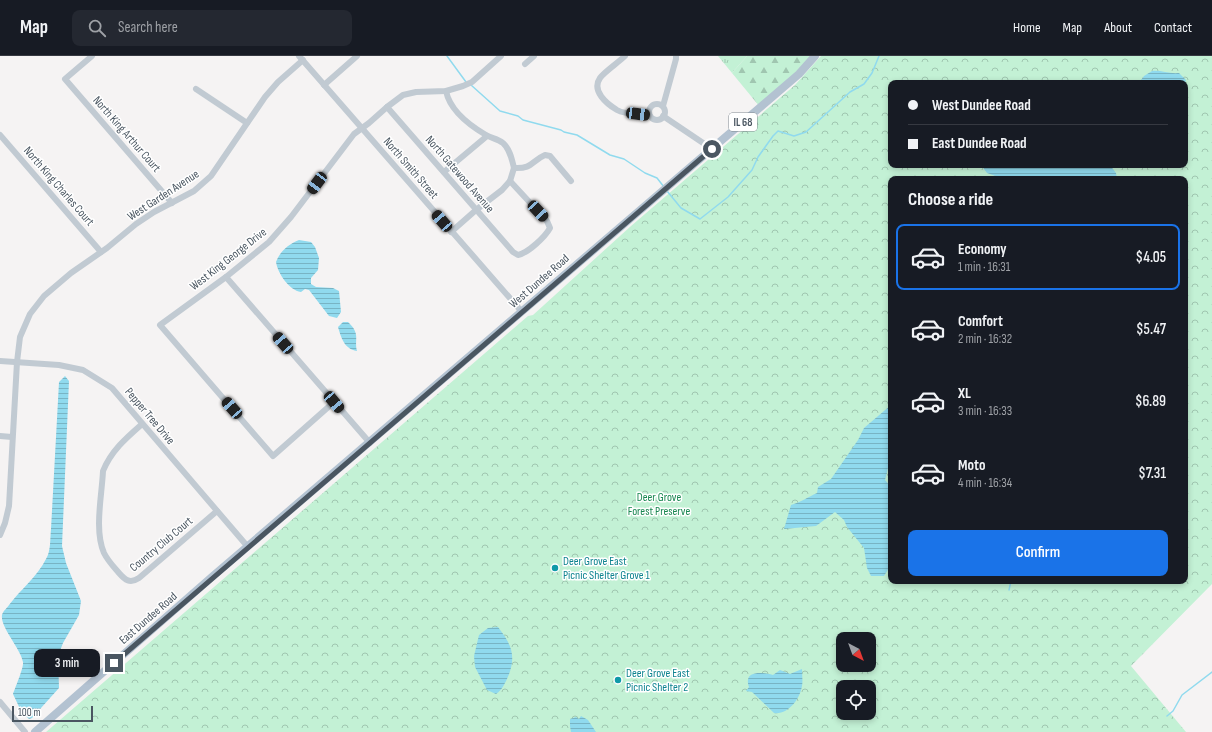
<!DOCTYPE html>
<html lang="en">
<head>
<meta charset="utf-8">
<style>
	:root { --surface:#171b24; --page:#242831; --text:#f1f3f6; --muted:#9ea1a6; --line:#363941; --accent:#1a73e8 }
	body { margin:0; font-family:"Sofia Sans Condensed",sans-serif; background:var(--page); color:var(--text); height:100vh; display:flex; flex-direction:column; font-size:15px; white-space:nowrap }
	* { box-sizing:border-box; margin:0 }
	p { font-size:13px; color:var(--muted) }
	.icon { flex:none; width:22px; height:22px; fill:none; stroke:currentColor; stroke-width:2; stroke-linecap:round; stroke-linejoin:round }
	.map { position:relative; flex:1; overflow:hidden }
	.side { position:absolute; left:888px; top:120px; width:300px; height:408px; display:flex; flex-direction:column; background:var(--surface); border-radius:8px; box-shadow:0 2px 6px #0003 }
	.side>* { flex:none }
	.hud { position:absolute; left:888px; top:24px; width:300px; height:88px; border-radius:8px; box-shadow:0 2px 6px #0003; display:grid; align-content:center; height:88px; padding:0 20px; background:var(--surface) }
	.needle { width:26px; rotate:139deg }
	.controls { position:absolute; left:836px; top:576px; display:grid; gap:8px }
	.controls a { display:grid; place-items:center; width:40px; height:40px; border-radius:8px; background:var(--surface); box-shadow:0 2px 6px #0003; font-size:20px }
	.scale { position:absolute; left:12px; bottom:10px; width:81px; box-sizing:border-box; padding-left:4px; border:2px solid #4a5661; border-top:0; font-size:11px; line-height:14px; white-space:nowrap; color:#4a5661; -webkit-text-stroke:3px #fff; paint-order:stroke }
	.end { position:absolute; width:18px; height:18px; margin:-9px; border:5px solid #4a5661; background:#fff; box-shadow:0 0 0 2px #fff }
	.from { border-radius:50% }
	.bubble { position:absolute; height:28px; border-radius:8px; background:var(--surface); box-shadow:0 2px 6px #0003; font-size:13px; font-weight:600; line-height:28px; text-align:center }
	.car { position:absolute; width:12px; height:24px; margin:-12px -6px; border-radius:5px; box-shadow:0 0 3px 1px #0007; background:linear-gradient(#222 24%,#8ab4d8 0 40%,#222 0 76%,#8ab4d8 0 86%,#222 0) }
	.hud b { display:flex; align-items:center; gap:14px; height:38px; font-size:15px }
	.hud b+b { border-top:1px solid var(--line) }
	.hud i { width:10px; height:10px; background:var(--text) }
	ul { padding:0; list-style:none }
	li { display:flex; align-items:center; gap:12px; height:66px; margin:0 8px 6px; padding:0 12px; border:2px solid transparent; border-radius:8px }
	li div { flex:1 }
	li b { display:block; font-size:15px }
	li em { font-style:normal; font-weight:600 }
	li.active { border-color:var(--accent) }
	li>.icon { width:36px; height:36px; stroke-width:1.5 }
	h2 { padding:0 20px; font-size:18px; line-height:48px }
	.button { display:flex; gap:8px; margin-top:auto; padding:8px 20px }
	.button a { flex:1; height:46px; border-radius:8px; background:var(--accent); color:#fff; font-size:16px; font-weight:600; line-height:46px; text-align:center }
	header { display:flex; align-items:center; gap:24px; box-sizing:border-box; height:56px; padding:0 20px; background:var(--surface); border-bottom:1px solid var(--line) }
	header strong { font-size:19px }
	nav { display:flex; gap:22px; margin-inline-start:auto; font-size:14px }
	.search { width:280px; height:36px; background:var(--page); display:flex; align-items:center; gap:10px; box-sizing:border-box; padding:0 14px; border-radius:8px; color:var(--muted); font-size:15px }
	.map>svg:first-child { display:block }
	.grass { fill:url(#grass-tufts) }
	.forest { fill:url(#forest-firs) }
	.park { fill:url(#park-crowns); fill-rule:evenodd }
	.water { fill:url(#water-rules) }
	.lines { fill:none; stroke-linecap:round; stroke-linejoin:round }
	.stream { stroke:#90daee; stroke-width:1.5 }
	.minor { stroke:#c1cad2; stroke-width:6 }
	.major { stroke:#b3c2d1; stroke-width:8 }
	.route { stroke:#4a5661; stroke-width:5 }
	.culture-dot { fill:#0f9aa8; stroke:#fff; stroke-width:1.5 }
	.labels { text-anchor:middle; stroke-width:3; stroke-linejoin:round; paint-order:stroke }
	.shield { fill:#fff; stroke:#808990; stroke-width:1 }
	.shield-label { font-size:11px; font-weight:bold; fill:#4a5661 }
	.street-label { font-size:12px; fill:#4a5661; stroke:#fff }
	.park-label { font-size:12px; fill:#17864f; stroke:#fff }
	.culture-label { font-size:12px; fill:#0d838f; stroke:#fff; text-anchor:start }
</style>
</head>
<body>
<header>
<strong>Map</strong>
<div class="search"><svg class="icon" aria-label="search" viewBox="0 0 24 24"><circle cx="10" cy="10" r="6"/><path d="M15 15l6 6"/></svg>Search here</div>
<nav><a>Home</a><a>Map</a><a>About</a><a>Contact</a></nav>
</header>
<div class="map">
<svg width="1212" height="676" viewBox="0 0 1212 676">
	<defs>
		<pattern id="grass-tufts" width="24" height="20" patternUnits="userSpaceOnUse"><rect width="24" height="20" fill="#c3f1d5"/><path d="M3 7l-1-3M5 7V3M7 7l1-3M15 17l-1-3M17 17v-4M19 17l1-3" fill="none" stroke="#a0c6b0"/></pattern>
		<pattern id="forest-firs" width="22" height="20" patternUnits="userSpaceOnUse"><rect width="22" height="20" fill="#c3f1d5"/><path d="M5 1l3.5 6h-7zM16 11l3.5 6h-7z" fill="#a0c6b0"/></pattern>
		<pattern id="park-crowns" width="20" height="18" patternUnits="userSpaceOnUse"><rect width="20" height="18" fill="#c3f1d5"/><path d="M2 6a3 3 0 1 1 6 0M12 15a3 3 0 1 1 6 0" fill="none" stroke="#a0c6b0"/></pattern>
		<pattern id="water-rules" width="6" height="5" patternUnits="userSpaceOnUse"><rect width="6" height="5" fill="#90daee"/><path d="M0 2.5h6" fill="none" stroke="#78b4c4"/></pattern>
	</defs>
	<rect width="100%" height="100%" fill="#f5f3f3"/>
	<path class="grass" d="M718 0H747L732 17Z"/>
	<path class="forest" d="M747 0H815L760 51 732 17Z"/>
	<path class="park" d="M821 0H1212V528L1131 610 1186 676H46L528 260 533 259 631 170 795 29ZM891 27H1185V109H891ZM891 123H1185V525H891ZM843 583H869V609H843ZM843 631H869V657H843Z"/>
	<g class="water">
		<path d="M1152 15C1161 14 1169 18 1179 17L1186 24 1185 27H1139L1144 20Z"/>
		<path d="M981 109H1110L1116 117 1117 123H1004L987 117Z"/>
		<path d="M299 184 311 186 315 191 319 202 318 214 311 222V228L316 231 333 232 339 235 341 256 337 262 329 260 309 234 305 233 301 236C289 234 278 218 276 206 280 195 289 188 299 184Z"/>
		<path d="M343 266H348C361 278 354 283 357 295 344 293 341 281 338 271Z"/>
		<path d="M65 320 69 325 62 490 66 507 81 545 79 559 63 587 58 600 59 632 32 662 29 663 21 655 13 638C15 632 24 611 23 606 21 593 0 571 2 559 3 555 7 552 9 549 21 533 37 521 46 503 51 495 50 482 51 473L59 326Z"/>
		<path d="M891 349V405L889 408 885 424 891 431V491L889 501V512L884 520H871L867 512 864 492 847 471 844 464 835 456 816 470 784 473 791 449C801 446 808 441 817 437L818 431 831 423 858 384 864 372Z"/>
		<path d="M498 571C512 589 517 601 507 623 504 629 502 634 496 638L487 634 475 611 474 600 479 579 488 572Z"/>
		<path d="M802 613C802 619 803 625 802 630 800 643 788 659 774 657L752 636 746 635 749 631C743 614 762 616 773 619L780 614 790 618Z"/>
		<path d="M581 660 588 664 596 676H571L570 670V663L576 661 579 663Z"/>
	</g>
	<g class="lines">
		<g class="stream">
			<path d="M447 0 466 26"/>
			<path d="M471 29 500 55 518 60 523 64 561 74 564 76 577 79 610 99 624 103 645 117 657 122 664 131"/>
			<path d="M667 135 681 152 700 163 728 141 752 114 758 101 773 80 778 75 794 80 806 76 850 36 864 28 872 17 879 0"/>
			<path d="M1009 534 1011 525"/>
			<path d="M1167 660 1173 655 1182 639 1212 616"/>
		</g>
		<g class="minor">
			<path d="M92 0 65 23 172 147"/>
			<path d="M299 0 522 256"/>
			<path d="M625 0C619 6 604 16 600 22 591 35 607 48 617 54 626 59 640 58 650 60"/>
			<path d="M525 8 534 0"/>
			<path d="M324 29 357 0"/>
			<path d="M196 33 247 67"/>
			<path d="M446 35C450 55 469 69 486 79 491 82 498 83 503 87 510 93 512 104 514 112"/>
			<circle cx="657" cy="56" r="8"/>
			<path d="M663 50 676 3V0"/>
			<path d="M387 51 513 196 518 199C528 197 545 181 550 172L547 165 510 125"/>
			<path d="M663 60 712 93"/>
			<path d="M0 79 101 196"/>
			<path d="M514 112C533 113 531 105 545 99L550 100 571 125"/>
			<path d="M444 116 487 80"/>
			<path d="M451 176 476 154 502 134 510 125 514 112"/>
			<path d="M226 221 370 387"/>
			<path d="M0 305 59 309 83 314 112 332 248 491"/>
			<path d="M334 346 273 400 160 269 226 221 269 186 291 161 354 78 369 67 387 51 403 39 416 36 446 35 463 30 472 26 501 0"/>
			<path d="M142 368C126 382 111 395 103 415 102 439 94 474 104 497 108 505 113 510 119 517 125 524 130 528 139 522L217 455"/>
			<path d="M0 380 12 381"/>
			<path d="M0 479 5 467 9 450 17 306 20 281 30 258 44 240 71 217 107 192 136 168 154 156 194 135 211 120 265 41 278 26 303 4"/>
			<path d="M0 646 25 676"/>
		</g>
		<path class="major" d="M35 676 213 520 799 18 815 0"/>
	</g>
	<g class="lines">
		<path class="route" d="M114 607 712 93"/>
	</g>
	<g class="culture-dot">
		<circle cx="555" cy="512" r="4"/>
		<circle cx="618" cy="624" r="4"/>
	</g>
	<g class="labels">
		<rect class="shield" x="729" y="57" width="28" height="18" rx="3"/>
		<g class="shield-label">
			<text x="743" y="70">IL 68</text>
		</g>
		<g class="street-label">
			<text transform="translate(127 78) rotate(49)" y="4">North King Arthur Court</text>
			<text transform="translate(411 112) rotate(49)" y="4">North Smith Street</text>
			<text transform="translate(460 118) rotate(49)" y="4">North Gatewood Avenue</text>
			<text transform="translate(59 130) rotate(49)" y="4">North King Charles Court</text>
			<text transform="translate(163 139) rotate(-33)" y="4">West Garden Avenue</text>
			<text transform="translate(228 203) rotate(-38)" y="4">West King George Drive</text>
			<text transform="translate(539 225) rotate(-41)" y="4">West Dundee Road</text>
			<text transform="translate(150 360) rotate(50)" y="4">Pepper Tree Drive</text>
			<text transform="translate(161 488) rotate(-40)" y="4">Country Club Court</text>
			<text transform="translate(148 562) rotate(-41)" y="4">East Dundee Road</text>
		</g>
		<g class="park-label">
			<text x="659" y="445">Deer Grove<tspan x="659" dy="14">Forest Preserve</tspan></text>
		</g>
		<g class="culture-label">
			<text x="563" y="509">Deer Grove East<tspan x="563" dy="14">Picnic Shelter Grove 1</tspan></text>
			<text x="626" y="621">Deer Grove East<tspan x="626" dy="14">Picnic Shelter 2</tspan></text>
		</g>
	</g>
</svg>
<div class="controls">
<a><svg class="needle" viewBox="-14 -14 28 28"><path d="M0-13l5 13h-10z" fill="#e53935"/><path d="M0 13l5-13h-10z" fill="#9ea1a6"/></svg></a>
<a><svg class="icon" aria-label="locate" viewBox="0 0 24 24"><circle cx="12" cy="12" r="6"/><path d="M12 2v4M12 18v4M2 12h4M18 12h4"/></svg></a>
</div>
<div class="scale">100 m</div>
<i class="end from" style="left:712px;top:93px"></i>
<i class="end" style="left:114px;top:607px"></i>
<div class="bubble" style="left:34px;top:593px;width:66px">3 min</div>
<i class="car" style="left:638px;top:58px;rotate:97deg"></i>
<i class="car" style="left:317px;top:127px;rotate:217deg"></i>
<i class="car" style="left:538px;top:155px;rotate:137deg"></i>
<i class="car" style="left:442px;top:165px;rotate:319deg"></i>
<i class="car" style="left:283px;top:287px;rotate:319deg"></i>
<i class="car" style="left:334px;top:346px;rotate:140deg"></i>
<i class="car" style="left:232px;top:352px;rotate:319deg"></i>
<div class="hud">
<b><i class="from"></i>West Dundee Road</b>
<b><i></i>East Dundee Road</b>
</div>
<section class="side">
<h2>Choose a ride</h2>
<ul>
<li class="active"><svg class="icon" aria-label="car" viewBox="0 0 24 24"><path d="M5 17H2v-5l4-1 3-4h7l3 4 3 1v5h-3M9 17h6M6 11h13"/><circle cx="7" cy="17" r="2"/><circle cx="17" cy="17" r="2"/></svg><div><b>Economy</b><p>1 min · 16:31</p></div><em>$4.05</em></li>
<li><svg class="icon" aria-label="car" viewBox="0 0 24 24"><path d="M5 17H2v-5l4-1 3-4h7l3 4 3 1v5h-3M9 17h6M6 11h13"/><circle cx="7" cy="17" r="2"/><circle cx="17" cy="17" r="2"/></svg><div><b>Comfort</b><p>2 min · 16:32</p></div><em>$5.47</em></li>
<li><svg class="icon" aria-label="car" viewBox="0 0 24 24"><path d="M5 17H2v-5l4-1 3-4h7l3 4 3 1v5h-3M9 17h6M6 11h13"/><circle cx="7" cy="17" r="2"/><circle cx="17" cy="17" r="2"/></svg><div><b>XL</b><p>3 min · 16:33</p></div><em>$6.89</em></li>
<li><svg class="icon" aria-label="car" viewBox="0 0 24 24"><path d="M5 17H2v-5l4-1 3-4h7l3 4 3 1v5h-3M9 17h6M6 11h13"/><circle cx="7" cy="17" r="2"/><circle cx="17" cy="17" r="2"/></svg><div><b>Moto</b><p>4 min · 16:34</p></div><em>$7.31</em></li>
</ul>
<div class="button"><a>Confirm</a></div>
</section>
</div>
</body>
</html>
